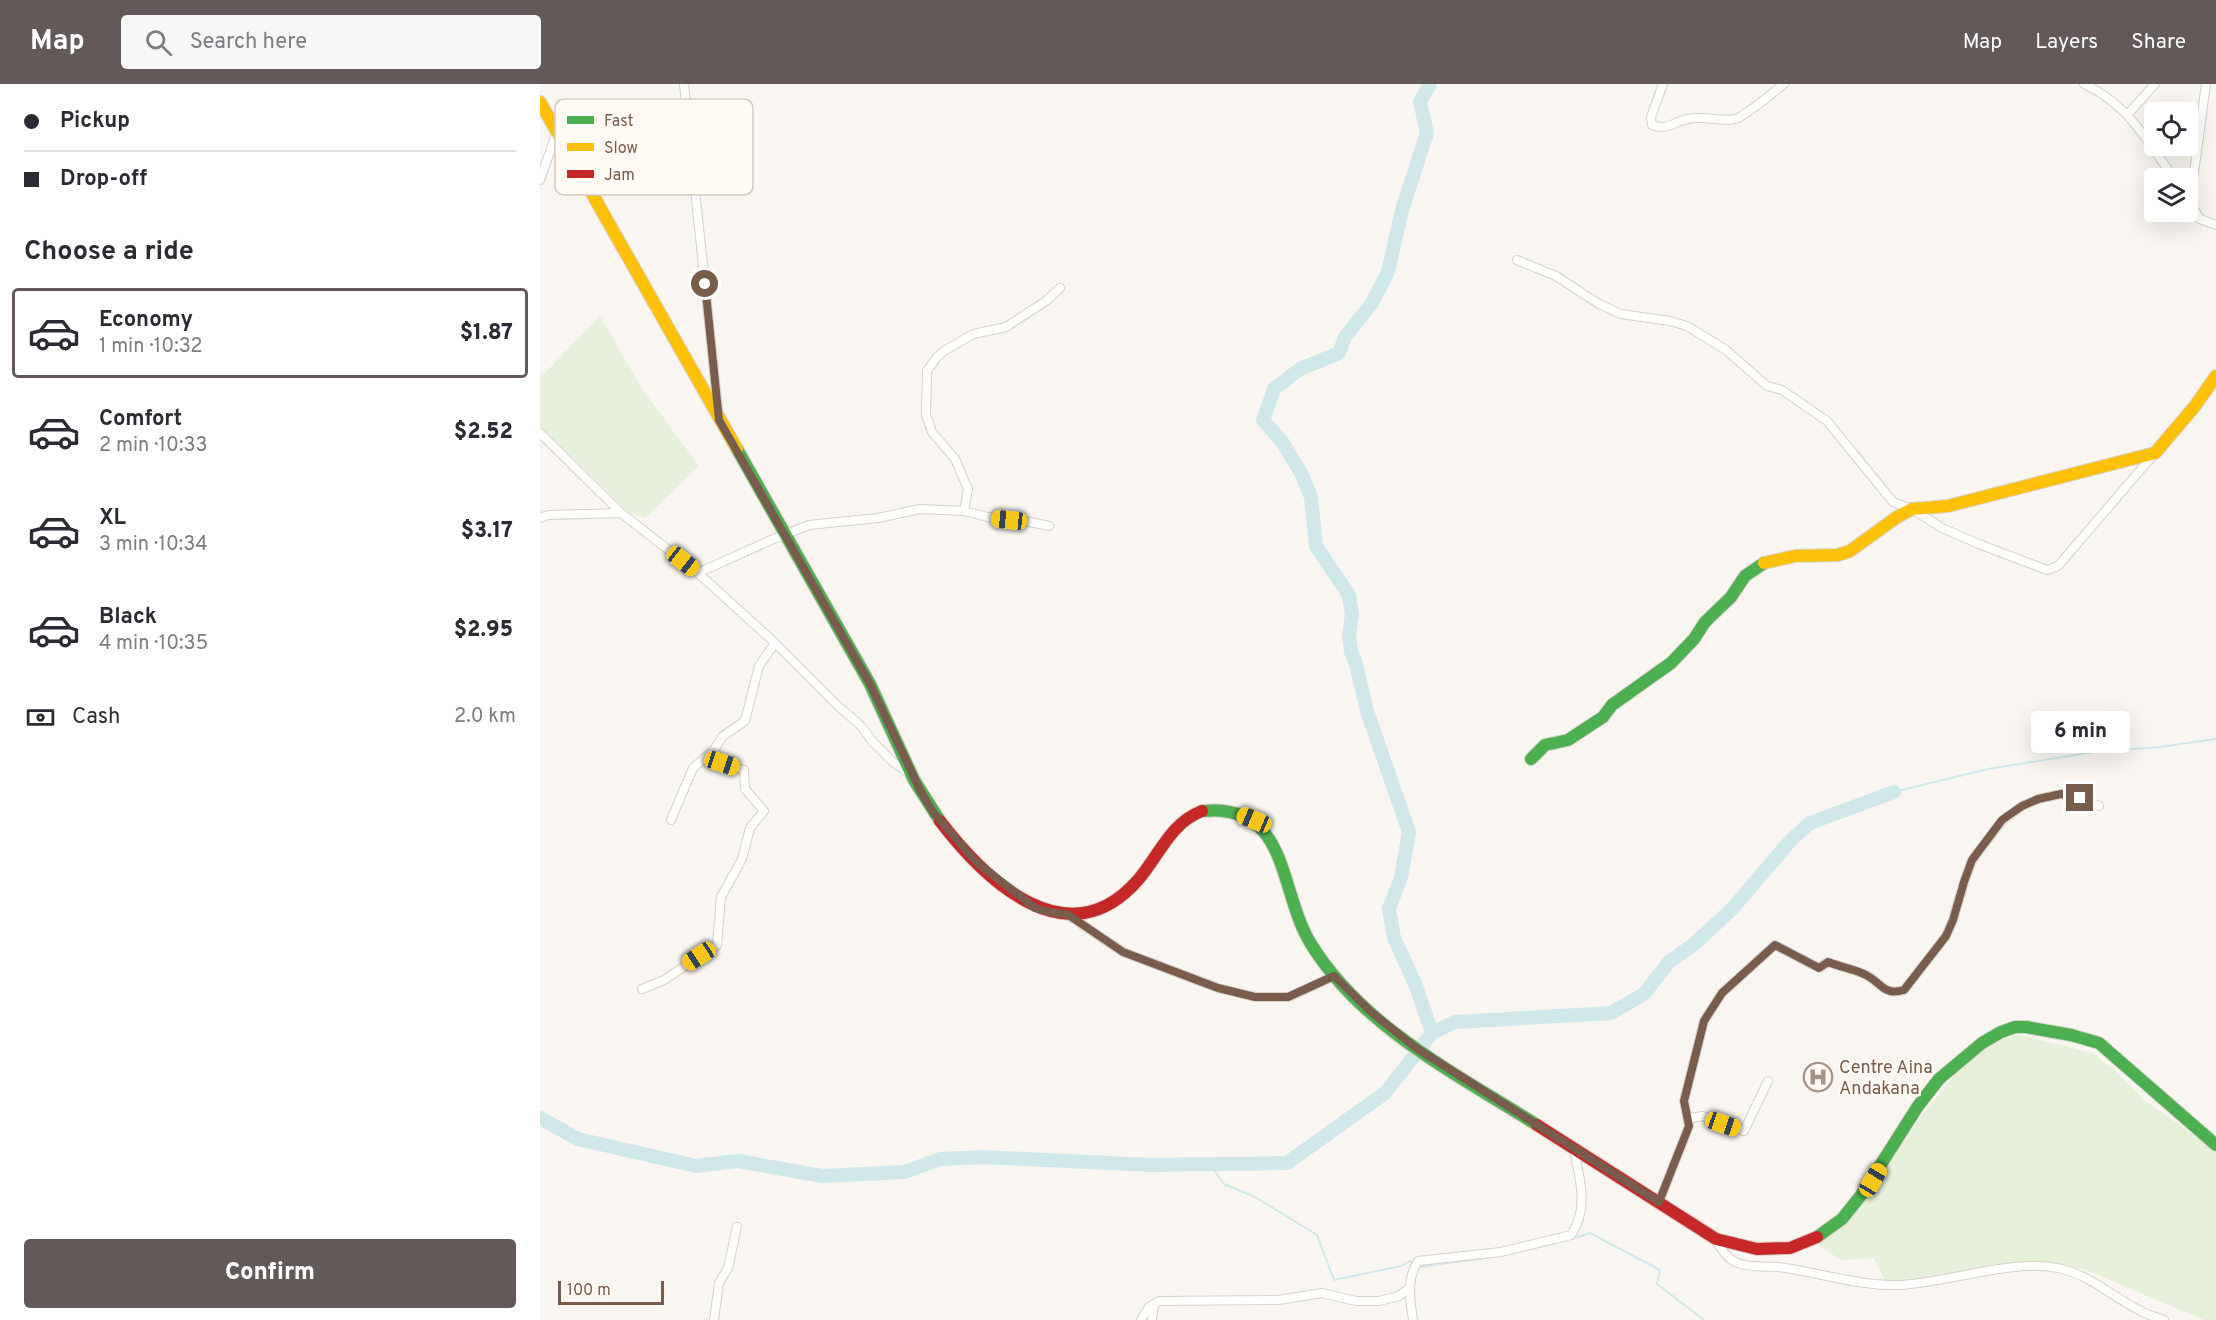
<!DOCTYPE html>
<html lang="en">
<head>
<meta charset="utf-8">
<style>
	:root { --surface:#fff; --page:#f7f7f7; --text:#2b2b33; --muted:#7c7c81; --line:#e1e1e2; --accent:#625958 }
	body { margin:0; font-family:Overpass,sans-serif; background:var(--page); color:var(--text); height:100vh; display:flex; flex-direction:column; font-size:22px; white-space:nowrap }
	* { box-sizing:border-box; margin:0 }
	p { font-size:20px; color:var(--muted) }
	.icon { flex:none; width:33px; height:33px; fill:none; stroke:currentColor; stroke-width:2; stroke-linecap:round; stroke-linejoin:round }
	.map { position:relative; flex:1; overflow:hidden }
	.panel { display:flex; flex-direction:column; background:var(--surface); width:540px }
	.panel>* { flex:none }
	.banner { display:grid; align-content:center; height:132px; padding:0 24px; background:var(--surface) }
	.fabs { position:absolute; left:1604px; top:18px; display:grid; gap:12px }
	.fabs a { display:grid; place-items:center; width:54px; height:54px; border-radius:6px; background:var(--surface); box-shadow:0 6px 24px #0002; font-size:30px }
	.scale { position:absolute; left:18px; bottom:15px; width:106px; box-sizing:border-box; padding-left:6px; border:3px solid #7a5c4d; border-top:0; font-size:16px; line-height:21px; white-space:nowrap; color:#7a5c4d; -webkit-text-stroke:4px #fffaf3; paint-order:stroke }
	.end { position:absolute; width:27px; height:27px; margin:-14px; border:8px solid #7a5c4d; background:#fff; box-shadow:0 0 0 3px #fff }
	.from { border-radius:50% }
	.bubble { position:absolute; height:42px; border-radius:6px; background:var(--surface); box-shadow:0 6px 24px #0002; font-size:20px; font-weight:800; line-height:42px; text-align:center }
	.car { position:absolute; width:18px; height:36px; margin:-18px -9px; border-radius:8px; box-shadow:0 0 4px 2px #0007; background:linear-gradient(#f5c518 24%,#345 0 40%,#f5c518 0 76%,#345 0 86%,#f5c518 0) }
	.banner b { display:flex; align-items:center; gap:21px; height:57px; font-size:22px }
	.banner b+b { border-top:2px solid var(--line) }
	.banner i { width:15px; height:15px; background:var(--text) }
	ul { padding:0; list-style:none }
	li { display:flex; align-items:center; gap:18px; height:90px; margin:0 12px 9px; padding:0 12px; border:3px solid transparent; border-radius:6px }
	li div { flex:1 }
	li b { display:block; font-size:22px }
	li em { font-style:normal; font-weight:800 }
	li.on { border-color:var(--accent) }
	li>.icon { width:54px; height:54px; stroke-width:1.5 }
	h2 { padding:0 24px; font-size:27px; line-height:72px }
	.pay { display:flex; align-items:center; gap:15px; height:66px; padding:0 24px; font-size:22px }
	.pay p { margin-inline-start:auto }
	.primary-button { display:flex; gap:12px; margin-top:auto; padding:12px 24px }
	.primary-button a { flex:1; height:69px; border-radius:6px; background:var(--accent); color:#fff; font-size:24px; font-weight:800; line-height:69px; text-align:center }
	header { display:flex; align-items:center; gap:36px; box-sizing:border-box; height:84px; padding:0 30px; background:var(--accent); color:#fff }
	header strong { font-size:28px }
	nav { display:flex; gap:33px; margin-inline-start:auto; font-size:21px }
	.search { width:420px; height:54px; background:var(--page); display:flex; align-items:center; gap:15px; box-sizing:border-box; padding:0 21px; border-radius:6px; color:var(--muted); font-size:22px }
	main { display:flex; flex:1; min-height:0 }
	.map>svg:first-child { display:block }
	.green { fill:#e7f0db }
	.lines { fill:none; stroke-linecap:round; stroke-linejoin:round }
	.stream { stroke:#d0e8ea; stroke-width:2 }
	.river { stroke:#d0e8ea; stroke-width:14 }
	.street-casing { stroke:#d7d1cb; stroke-width:10 }
	.fast-casing { stroke:#d9d2cb; stroke-width:14 }
	.slow-casing { stroke:#d9d2cb; stroke-width:14 }
	.jam-casing { stroke:#d9d2cb; stroke-width:14 }
	.street { stroke:#fefefd; stroke-width:8 }
	.fast { stroke:#4caf50; stroke-width:12 }
	.slow { stroke:#ffc107; stroke-width:12 }
	.jam { stroke:#c62828; stroke-width:12 }
	.route { stroke:#7a5c4d; stroke-width:8 }
	.labels { text-anchor:middle; stroke-width:5; stroke-linejoin:round; paint-order:stroke }
	.poi-label { font-size:18px; fill:#7a5c4d; stroke:#fffaf3; text-anchor:start }
	.key { fill:#fffaf3; stroke:#d7cbc1; stroke-width:1.5 }
	.key-label { font-size:16px; fill:#7a5c4d }
</style>
</head>
<body>
<header>
<strong>Map</strong>
<div class="search"><svg class="icon" aria-label="search" viewBox="0 0 24 24"><circle cx="10" cy="10" r="6"/><path d="M15 15l6 6"/></svg>Search here</div>
<nav><a>Map</a><a>Layers</a><a>Share</a></nav>
</header>
<main>
<section class="panel">
<div class="banner">
<b><i class="from"></i>Pickup</b>
<b><i></i>Drop-off</b>
</div>
<h2>Choose a ride</h2>
<ul>
<li class="on"><svg class="icon" aria-label="car" viewBox="0 0 24 24"><path d="M5 17H2v-5l4-1 3-4h7l3 4 3 1v5h-3M9 17h6M6 11h13"/><circle cx="7" cy="17" r="2"/><circle cx="17" cy="17" r="2"/></svg><div><b>Economy</b><p>1 min · 10:32</p></div><em>$1.87</em></li>
<li><svg class="icon" aria-label="car" viewBox="0 0 24 24"><path d="M5 17H2v-5l4-1 3-4h7l3 4 3 1v5h-3M9 17h6M6 11h13"/><circle cx="7" cy="17" r="2"/><circle cx="17" cy="17" r="2"/></svg><div><b>Comfort</b><p>2 min · 10:33</p></div><em>$2.52</em></li>
<li><svg class="icon" aria-label="car" viewBox="0 0 24 24"><path d="M5 17H2v-5l4-1 3-4h7l3 4 3 1v5h-3M9 17h6M6 11h13"/><circle cx="7" cy="17" r="2"/><circle cx="17" cy="17" r="2"/></svg><div><b>XL</b><p>3 min · 10:34</p></div><em>$3.17</em></li>
<li><svg class="icon" aria-label="car" viewBox="0 0 24 24"><path d="M5 17H2v-5l4-1 3-4h7l3 4 3 1v5h-3M9 17h6M6 11h13"/><circle cx="7" cy="17" r="2"/><circle cx="17" cy="17" r="2"/></svg><div><b>Black</b><p>4 min · 10:35</p></div><em>$2.95</em></li>
</ul>
<div class="pay"><svg class="icon" aria-label="cash" viewBox="0 0 24 24"><path d="M3 7h18v10H3z"/><circle cx="12" cy="12" r="2"/></svg>Cash<p>2.0 km</p></div>
<div class="primary-button"><a>Confirm</a></div>
</section>
<div class="map">
<svg width="1676" height="1236" viewBox="0 0 1676 1236">
	<rect width="100%" height="100%" fill="#f9f5f0"/>
	<g class="green">
		<path d="M60 232 102 305 159 382 105 434 90 429 0 342V294Z"/>
		<path d="M1476 950 1553 969 1578 989 1605 1017 1676 1066V1236H1664L1544 1185 1512 1181 1346 1198 1334 1174 1301 1176 1277 1160 1336 1099 1385 1027 1413 993 1442 964Z"/>
	</g>
	<g class="lines">
		<g class="stream">
			<path d="M1354 708 1448 685 1554 668 1619 663 1676 655"/>
			<path d="M670 1081 684 1100 715 1113 777 1151 794 1196 861 1182 870 1177 874 1180"/>
			<path d="M1032 1155 1050 1149 1120 1186 1117 1200 1164 1236"/>
			<path d="M991 1165 1027 1156"/>
			<path d="M879 1183 959 1172"/>
		</g>
		<g class="river">
			<path d="M890 0 880 18 887 49 862 126 848 188 832 219 805 253 799 269 760 285 734 305 723 336 743 359 762 391 771 413 776 462 809 511 812 530 809 553 811 568 816 580 827 627 869 748 861 794 849 824 854 854 876 902 892 949"/>
			<path d="M0 1034 38 1055 156 1082 198 1077 282 1092 365 1088 400 1075 443 1073 610 1081 747 1079 845 1009 892 949 915 938 1071 929 1104 910 1129 878 1153 861 1192 825 1251 756 1270 739 1354 708"/>
		</g>
		<g class="street-casing">
			<g id="street">
				<path d="M144 0 178 325"/>
				<path d="M1123 0 1111 33 1112 41C1127 47 1135 37 1148 35 1163 31 1179 38 1195 35 1206 32 1233 8 1244 0"/>
				<path d="M1544 0C1589 21 1606 56 1634 94"/>
				<path d="M1588 30 1615 0"/>
				<path d="M0 96 17 48"/>
				<path d="M1647 114 1660 135 1676 141"/>
				<path d="M1650 118 1666 0"/>
				<path d="M977 176 1016 192 1059 220 1081 230 1130 237 1147 242 1186 266 1227 302 1242 306 1287 337 1353 418 1372 425 1402 444 1439 460 1507 486 1518 482 1615 369"/>
				<path d="M0 349 81 429"/>
				<path d="M424 427 428 405 415 375 392 348 386 331 387 287 397 273 404 267 433 250 466 243 506 217 520 204"/>
				<path d="M0 434 8 431 81 429 158 489 235 559 298 622 320 641 333 658 354 679 369 689"/>
				<path d="M158 489 231 456 269 441 338 434 380 425 424 427 448 433 490 438 509 442"/>
				<path d="M131 736 153 684 174 666 183 652 205 637 219 582 235 559"/>
				<path d="M528 831 583 868 678 904 715 913H749L794 892"/>
				<path d="M102 905 124 896 177 861 181 813 202 775 210 744 224 727 205 705 204 686 182 679 174 666"/>
				<path d="M1148 1035 1162 1032 1204 1047 1228 997"/>
				<path d="M1119 1118 1149 1042 1144 1017 1164 937 1182 909 1235 861 1279 884 1288 878C1300 883 1314 885 1326 891 1342 899 1343 912 1364 906L1406 852 1413 836 1424 798 1432 776 1462 737 1482 722 1498 715 1521 710 1541 714 1559 722"/>
				<path d="M1176 1155C1192 1191 1214 1179 1246 1184 1284 1190 1320 1202 1359 1201 1408 1199 1477 1173 1522 1185 1551 1192 1573 1213 1599 1226 1607 1231 1616 1233 1624 1236"/>
				<path d="M174 1236 179 1199 188 1184 197 1143"/>
				<path d="M601 1236 609 1223 619 1217 738 1216 782 1209 816 1217H839L859 1212 868 1205"/>
				<path d="M612 1236 614 1221"/>
				<path d="M873 1236C870 1214 866 1196 878 1177L961 1168 1031 1151C1049 1125 1040 1095 1034 1066"/>
			</g>
		</g>
		<g class="fast-casing">
			<g id="fast">
				<path d="M197 365 330 600 374 696 400 737"/>
				<path d="M991 675 1005 661 1028 656 1063 633 1072 621 1131 579 1154 555 1165 538 1191 513 1205 492 1224 479"/>
				<path d="M662 727C750 718 738 807 771 860 822 943 918 991 997 1041"/>
				<path d="M1277 1153 1302 1135 1322 1110 1378 1022 1399 995 1442 959 1461 948 1475 943H1486L1531 951 1559 959 1676 1061"/>
			</g>
		</g>
		<g class="slow-casing">
			<g id="slow">
				<path d="M0 18 197 365"/>
				<path d="M1224 479 1255 472 1298 471 1310 467 1357 433 1372 425 1408 422 1615 369 1655 322 1676 292"/>
			</g>
		</g>
		<g class="jam-casing">
			<g id="jam">
				<path d="M400 737C446 797 528 876 598 796 619 772 630 739 662 727"/>
				<path d="M997 1041 1176 1155 1217 1165 1250 1164 1277 1153"/>
			</g>
		</g>
		<use href="#street" class="street"/>
		<use href="#fast" class="fast"/>
		<use href="#slow" class="slow"/>
		<use href="#jam" class="jam"/>
	</g>
	<g class="lines">
		<path class="route" d="M165 200 179 336 330 600 381 708 393 728 436 778 495 824 514 829 527 830 583 868 678 904 715 913H748L794 892 831 928 876 964 1119 1118 1149 1042 1144 1017 1164 937 1182 909 1235 861 1279 884 1288 878C1300 883 1314 885 1326 891 1342 899 1343 912 1364 906L1406 852 1413 836 1424 798 1432 776 1462 736 1482 722 1498 715 1521 710 1540 714"/>
	</g>
	<defs>
		<g id="hospital-ring" transform="scale(1.5)"><circle r="9.5" fill="#fffaf3" stroke="#a69286" stroke-width="1.5"/><path d="M-5-5h3v3.5h4V-5h3V5h-3V1.5h-4V5h-3Z" fill="#a69286"/></g>
	</defs>
	<g fill-rule="evenodd">
		<use href="#hospital-ring" x="1278" y="993"/>
	</g>
	<g class="labels">
		<g class="poi-label">
			<text x="1299" y="989">Centre Aina<tspan x="1299" dy="21">Andakana</tspan></text>
		</g>
	</g>
	<rect x="15" y="15" width="198" height="96" rx="9" class="key"/>
	<rect x="27" y="32" width="27" height="8" fill="#4caf50"/>
	<rect x="27" y="59" width="27" height="8" fill="#ffc107"/>
	<rect x="27" y="86" width="27" height="8" fill="#c62828"/>
	<g class="key-label">
		<text x="64" y="42">Fast</text>
		<text x="64" y="69">Slow</text>
		<text x="64" y="96">Jam</text>
	</g>
</svg>
<div class="fabs">
<a><svg class="icon" aria-label="locate" viewBox="0 0 24 24"><circle cx="12" cy="12" r="6"/><path d="M12 2v4M12 18v4M2 12h4M18 12h4"/></svg></a>
<a><svg class="icon" aria-label="layers" viewBox="0 0 24 24"><path d="M12 4l9 5-9 5-9-5zM3 14l9 5 9-5"/></svg></a>
</div>
<div class="scale">100 m</div>
<i class="end from" style="left:165px;top:200px"></i>
<i class="end" style="left:1540px;top:714px"></i>
<div class="bubble" style="left:1491px;top:627px;width:99px">6 min</div>
<i class="car" style="left:469px;top:436px;rotate:276deg"></i>
<i class="car" style="left:143px;top:477px;rotate:128deg"></i>
<i class="car" style="left:182px;top:679px;rotate:108deg"></i>
<i class="car" style="left:714px;top:736px;rotate:293deg"></i>
<i class="car" style="left:159px;top:872px;rotate:237deg"></i>
<i class="car" style="left:1183px;top:1040px;rotate:109deg"></i>
<i class="car" style="left:1333px;top:1096px;rotate:31deg"></i>
</div>
</main>
</body>
</html>
